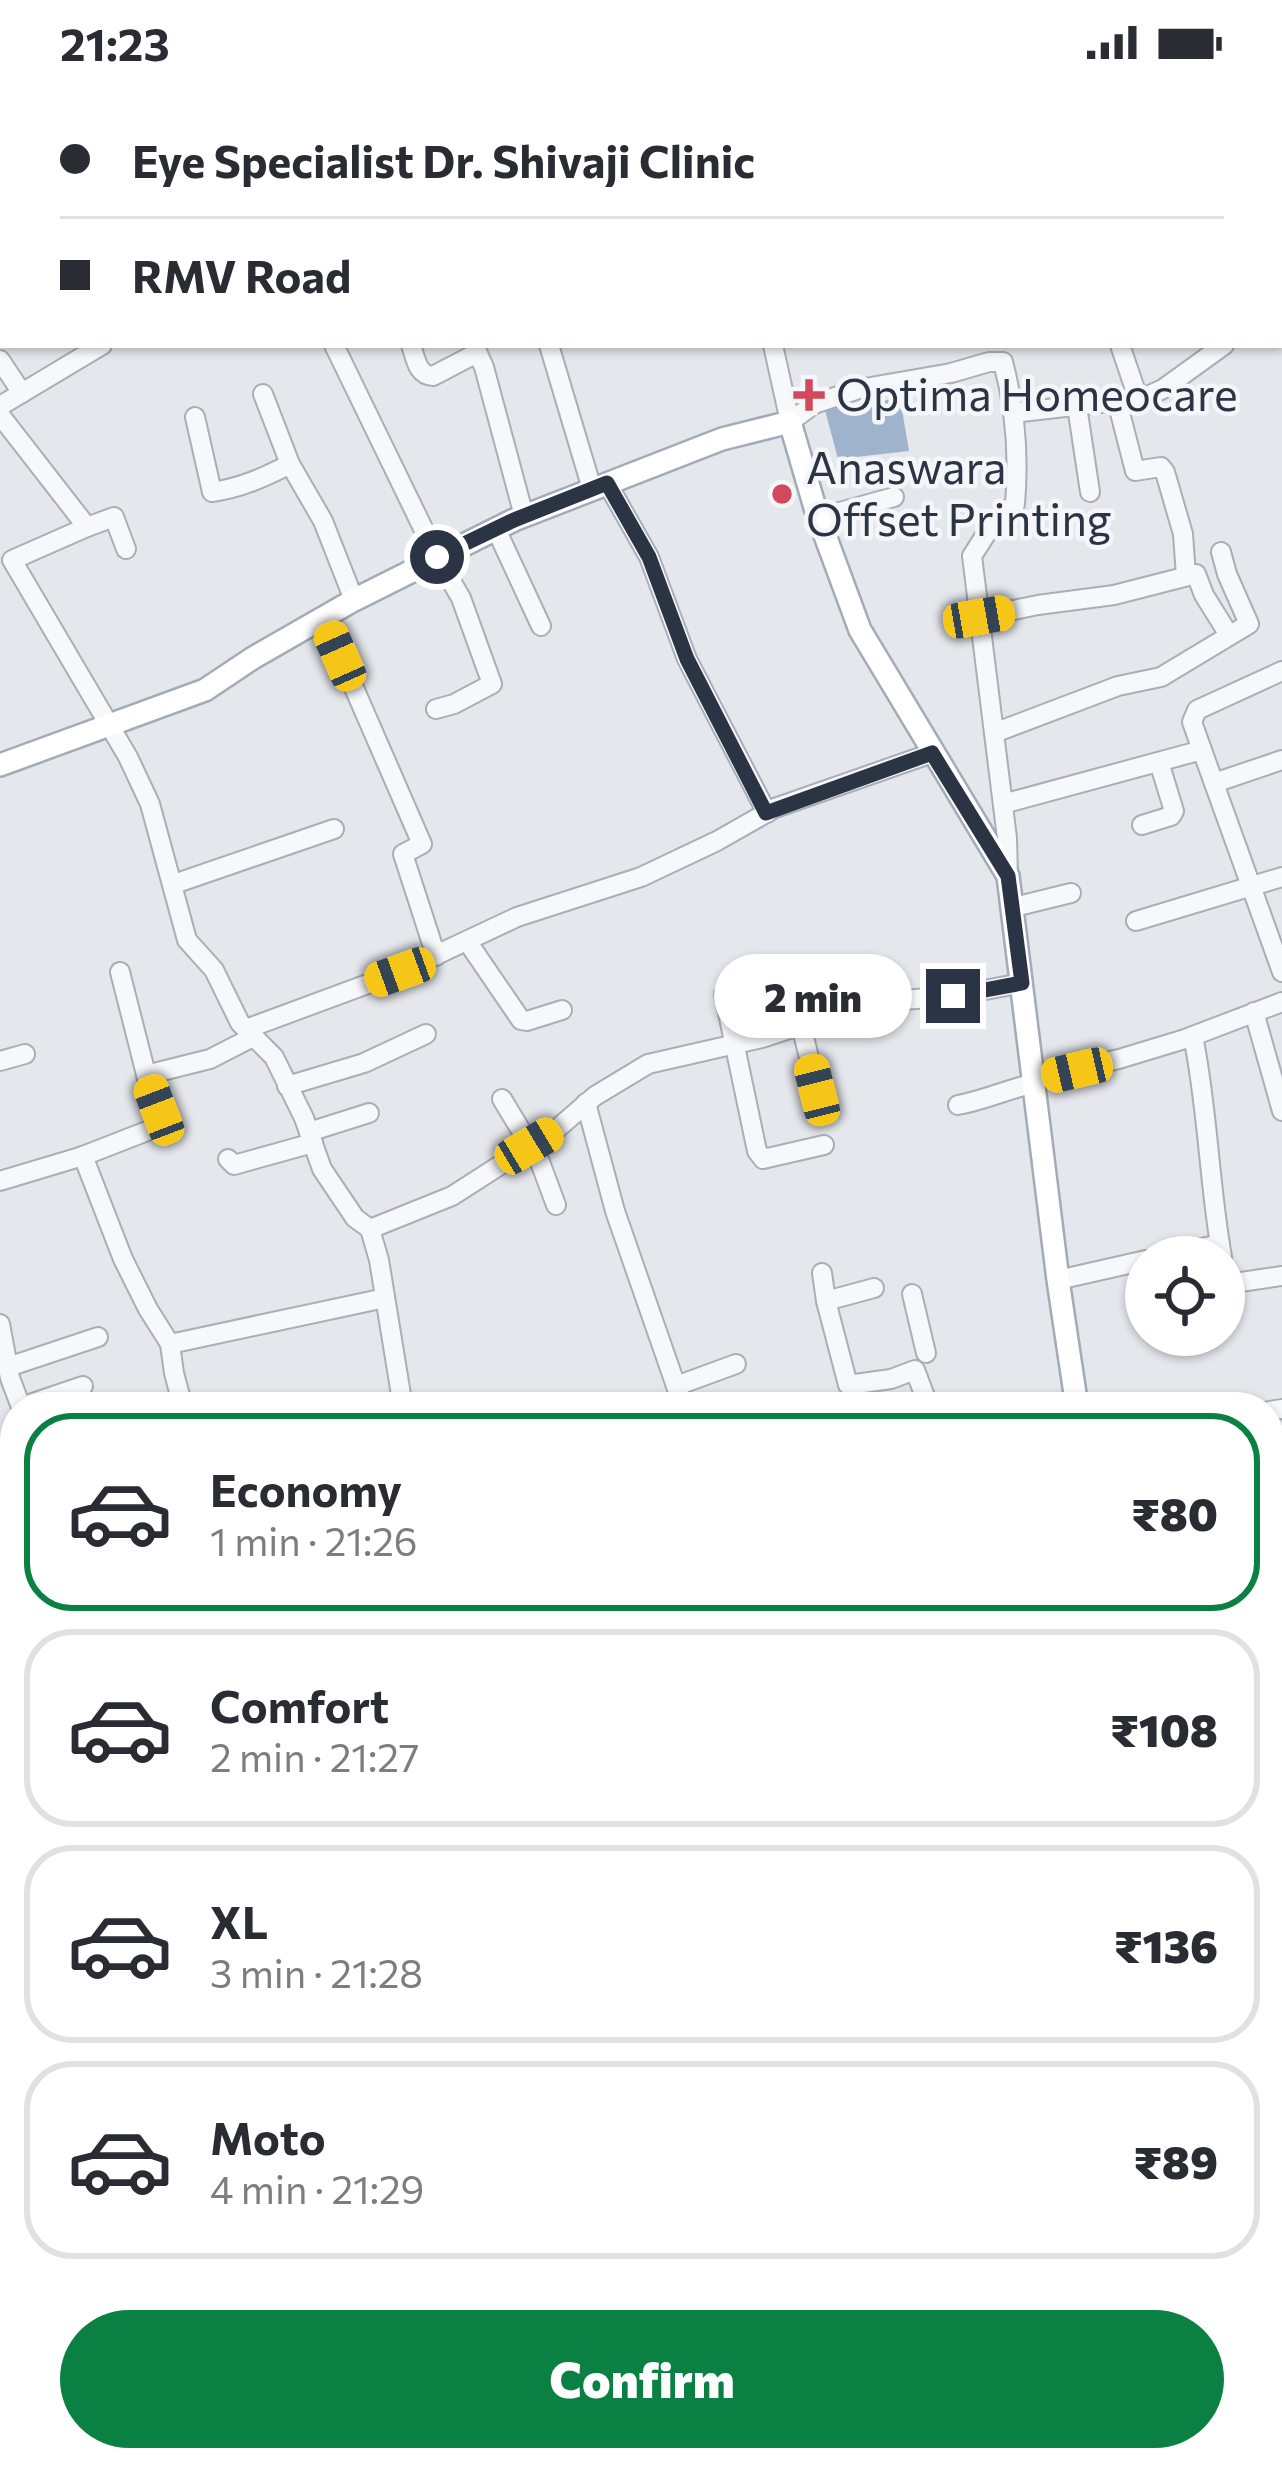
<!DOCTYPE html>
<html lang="en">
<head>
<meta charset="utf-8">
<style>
	:root { --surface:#fff; --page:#f2f2f3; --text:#2b2b33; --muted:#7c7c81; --line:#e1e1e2; --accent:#0b8043 }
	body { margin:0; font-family:Commissioner,sans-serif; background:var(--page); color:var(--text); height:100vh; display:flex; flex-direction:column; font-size:45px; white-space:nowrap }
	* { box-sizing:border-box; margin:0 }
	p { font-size:39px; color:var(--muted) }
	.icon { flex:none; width:66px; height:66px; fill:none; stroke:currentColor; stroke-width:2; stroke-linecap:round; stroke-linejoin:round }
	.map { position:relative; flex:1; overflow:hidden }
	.drawer { position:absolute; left:0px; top:1308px; width:1284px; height:1080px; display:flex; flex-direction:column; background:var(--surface); border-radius:48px 48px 0 0; box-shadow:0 3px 9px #0004 }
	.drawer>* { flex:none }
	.guide { position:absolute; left:0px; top:0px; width:1284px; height:264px; box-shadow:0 3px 9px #0004; display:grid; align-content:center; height:264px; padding:0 60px; background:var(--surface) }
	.controls { position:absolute; left:1125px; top:1152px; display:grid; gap:24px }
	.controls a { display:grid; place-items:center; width:120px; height:120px; border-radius:50%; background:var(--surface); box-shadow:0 3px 9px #0004; font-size:60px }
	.end { position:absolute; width:54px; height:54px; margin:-27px; border:15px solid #2b3445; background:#fff; box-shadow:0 0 0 6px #fff }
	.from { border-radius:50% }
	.bubble { position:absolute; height:84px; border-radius:42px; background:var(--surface); box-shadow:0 3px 9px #0004; font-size:39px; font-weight:800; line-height:84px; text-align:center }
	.car { position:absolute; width:36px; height:72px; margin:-36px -18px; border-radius:15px; box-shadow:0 0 9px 3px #0007; background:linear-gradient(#f5c518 24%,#345 0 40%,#f5c518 0 76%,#345 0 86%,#f5c518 0) }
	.guide b { display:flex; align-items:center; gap:42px; height:114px; font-size:45px }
	.guide b+b { border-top:3px solid var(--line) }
	.guide i { width:30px; height:30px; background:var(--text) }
	ul { padding:21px 0 0; list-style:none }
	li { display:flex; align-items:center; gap:36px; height:198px; margin:0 24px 18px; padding:0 36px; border:6px solid var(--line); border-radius:48px }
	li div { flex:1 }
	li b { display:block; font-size:45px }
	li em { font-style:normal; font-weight:800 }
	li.selected { border-color:var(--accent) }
	li>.icon { width:108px; height:108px; stroke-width:1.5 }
	.primary-button { display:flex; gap:24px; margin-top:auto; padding:24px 60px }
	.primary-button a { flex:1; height:138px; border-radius:72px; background:var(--accent); color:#fff; font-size:48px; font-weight:800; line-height:138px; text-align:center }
	.status { display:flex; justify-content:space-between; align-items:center; height:84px; padding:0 60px; background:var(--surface); direction:ltr }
	.status svg { height:33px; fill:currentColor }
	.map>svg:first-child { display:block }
	.built { fill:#d2d6de }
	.water { fill:#9fb4cc }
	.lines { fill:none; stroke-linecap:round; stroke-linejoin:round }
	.minor-casing { stroke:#a9aeb7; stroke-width:22 }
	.major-casing { stroke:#a3abb8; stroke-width:26 }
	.minor { stroke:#f7f8fa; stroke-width:18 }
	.major { stroke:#fff; stroke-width:21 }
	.route { stroke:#2b3445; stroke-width:15 }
	.poi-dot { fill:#d1495b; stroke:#f4f6f9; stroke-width:4.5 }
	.labels { text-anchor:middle; stroke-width:9; stroke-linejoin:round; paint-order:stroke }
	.poi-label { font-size:45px; fill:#2b3445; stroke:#f4f6f9; text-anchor:start }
</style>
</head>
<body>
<div class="status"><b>21:23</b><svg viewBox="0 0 49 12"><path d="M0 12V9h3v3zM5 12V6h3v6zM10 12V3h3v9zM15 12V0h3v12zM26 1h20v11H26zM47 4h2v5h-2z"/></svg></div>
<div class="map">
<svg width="1282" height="2388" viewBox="0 0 1282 2388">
	<rect width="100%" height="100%" fill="#e4e7ec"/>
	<g class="built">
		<path d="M1282 1688V1820L1269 1823V1693Z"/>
		<path d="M768 2373H778L776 2376 789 2373H922L925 2388H771Z"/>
	</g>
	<path class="water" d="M900 314 909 367 838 375 825 326Z"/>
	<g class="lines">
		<g class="minor-casing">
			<g id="minor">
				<path d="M337 0 338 3"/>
				<path d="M404 0 405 3"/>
				<path d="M477 0 478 3"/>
				<path d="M616 0V3"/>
				<path d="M720 0 721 3"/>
				<path d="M217 3 221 0"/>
				<path d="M1029 3 1048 0"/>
				<path d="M0 221 3 218"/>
				<path d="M1281 229 1282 228"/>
				<path d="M334 261 437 473 461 514 492 600 454 620 436 625"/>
				<path d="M411 261C416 275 417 291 433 292L477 269"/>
				<path d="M474 261 484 283 524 432"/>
				<path d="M549 261 592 405"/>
				<path d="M773 261 790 338 814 320 859 305 951 289 989 278H1003C1015 323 1019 373 1015 420L995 436 972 472 1007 754 1008 792"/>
				<path d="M1120 261 1138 314"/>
				<path d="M0 276 22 309"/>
				<path d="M263 310 290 380 323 437 354 516"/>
				<path d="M1117 317 1135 387 1161 383 1165 388 1183 450 1186 492"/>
				<path d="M0 322 102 261"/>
				<path d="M1077 322 1090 408"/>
				<path d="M1013 329 1143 314 1163 305 1224 261"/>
				<path d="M0 331 87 443 114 433 126 465"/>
				<path d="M195 333 212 408C241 404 265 393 290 380"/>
				<path d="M607 399 649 473 687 575 767 729"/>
				<path d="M818 434 894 413"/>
				<path d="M87 443 12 476 128 673 150 720 187 856 214 886 240 939 274 973 304 1034 322 1085 355 1134 370 1145 379 1176 403 1323"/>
				<path d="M496 445 541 542"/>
				<path d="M979 533 1038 521 1114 511 1196 490 1204 511 1229 551"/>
				<path d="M324 535 422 760 403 770 436 872"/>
				<path d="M994 649 1118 602 1161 593 1249 540 1227 490 1221 468"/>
				<path d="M1202 666 1192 638 1197 626 1282 587"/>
				<path d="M1214 699 1282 676"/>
				<path d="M1003 720 1202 666 1282 888"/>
				<path d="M1142 741 1171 732 1174 727 1159 678"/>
				<path d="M174 800 334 745"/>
				<path d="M1014 823 1071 809"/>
				<path d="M1136 837 1282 793"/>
				<path d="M467 857 521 936 527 937 562 926"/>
				<path d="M804 883 820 935"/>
				<path d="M724 910 757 1067 763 1075 824 1061"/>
				<path d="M1254 928 1282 1027"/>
				<path d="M801 941 817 1006"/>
				<path d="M246 945 400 888 517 833 641 793 717 757 775 724 932 669"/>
				<path d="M1193 952C1208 1025 1209 1100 1222 1173"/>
				<path d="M0 977 25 970"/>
				<path d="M146 991 210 975 253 953"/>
				<path d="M1035 995 1119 975 1185 955 1282 918"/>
				<path d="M287 1002 364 979 426 950"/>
				<path d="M502 1015 540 1078 556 1121"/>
				<path d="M586 1019 615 1127 676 1302"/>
				<path d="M958 1021C985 1016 1008 1005 1035 999"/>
				<path d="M309 1048 369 1029"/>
				<path d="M83 1072 123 1175 148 1225 170 1260 174 1289 183 1323"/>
				<path d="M228 1075 234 1081 313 1059"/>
				<path d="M0 1097 83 1072 160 1042 159 1026 148 998 120 888"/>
				<path d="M370 1145 452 1112 558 1044 595 1012 648 980 762 954 838 929 891 917 953 912 1022 899"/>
				<path d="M1161 1173 1220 1160"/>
				<path d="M1224 1183 1227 1200 1282 1192"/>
				<path d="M822 1189 826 1217 848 1301 891 1295 915 1286 929 1323"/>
				<path d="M1058 1196 1146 1176"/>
				<path d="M912 1210 926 1269"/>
				<path d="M826 1217 874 1204"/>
				<path d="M0 1240 10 1294 21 1323"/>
				<path d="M170 1260 385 1214"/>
				<path d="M8 1283 98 1253"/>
				<path d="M1015 1321 1016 1323"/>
				<path d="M21 1323 83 1302"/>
				<path d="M684 1323 676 1302 736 1280"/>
				<path d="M1269 1327 1282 1325"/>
				<path d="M0 1446 15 1441"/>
				<path d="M0 1513 15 1509"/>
				<path d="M0 1645 15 1642"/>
				<path d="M1269 1690 1282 1685"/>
				<path d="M0 1735 15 1782"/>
				<path d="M1269 1898 1282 1897"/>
				<path d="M0 1911 12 1928 0 1932"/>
				<path d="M1269 2090 1282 2088"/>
				<path d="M0 2144 15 2176"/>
				<path d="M1269 2177 1282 2174"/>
				<path d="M0 2248 15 2245"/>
				<path d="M1269 2296 1282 2295"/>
				<path d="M108 2373 117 2388"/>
				<path d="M638 2373 642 2388"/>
				<path d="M983 2373 986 2388"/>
				<path d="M1075 2373 1078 2388"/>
			</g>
		</g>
		<g class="major-casing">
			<g id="major">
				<path d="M0 681 205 606 253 574 354 516 514 436 722 355 790 338 816 427 860 546 1008 792 1058 1196 1077 1323"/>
				<path d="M1269 2341 1279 2388"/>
			</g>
		</g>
		<use href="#minor" class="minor"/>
		<use href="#major" class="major"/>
	</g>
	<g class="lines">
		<path class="route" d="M437 473 514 436 607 399 649 473 687 575 766 729 932 669 1008 792 1022 899 953 912"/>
	</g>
	<g class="poi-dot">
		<path d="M803 293h12v12h12v12h-12v12h-12v-12h-12v-12h12z"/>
		<circle cx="782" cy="410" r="12"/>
	</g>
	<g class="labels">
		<g class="poi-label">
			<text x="836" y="327">Optima Homeocare</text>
			<text x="806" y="400">Anaswara<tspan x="806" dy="52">Offset Printing</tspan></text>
		</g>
	</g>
</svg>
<div class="controls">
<a><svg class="icon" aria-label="locate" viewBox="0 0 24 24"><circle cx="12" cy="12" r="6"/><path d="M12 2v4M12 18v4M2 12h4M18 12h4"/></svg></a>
</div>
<i class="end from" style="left:437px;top:473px"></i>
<i class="end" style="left:953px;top:912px"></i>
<div class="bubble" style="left:714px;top:870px;width:198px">2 min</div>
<i class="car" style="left:979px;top:533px;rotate:80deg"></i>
<i class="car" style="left:340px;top:572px;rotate:336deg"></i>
<i class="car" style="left:400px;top:888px;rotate:250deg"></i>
<i class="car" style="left:1077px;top:986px;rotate:257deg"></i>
<i class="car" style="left:817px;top:1006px;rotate:346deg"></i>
<i class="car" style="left:159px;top:1026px;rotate:339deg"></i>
<i class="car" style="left:529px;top:1062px;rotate:59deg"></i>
<div class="guide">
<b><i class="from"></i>Eye Specialist Dr. Shivaji Clinic</b>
<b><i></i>RMV Road</b>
</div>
<section class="drawer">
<ul>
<li class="selected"><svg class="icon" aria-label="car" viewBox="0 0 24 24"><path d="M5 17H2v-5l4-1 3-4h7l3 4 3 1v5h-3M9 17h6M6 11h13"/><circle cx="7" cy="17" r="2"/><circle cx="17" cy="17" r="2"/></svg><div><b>Economy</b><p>1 min · 21:26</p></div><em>₹80</em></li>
<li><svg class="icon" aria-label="car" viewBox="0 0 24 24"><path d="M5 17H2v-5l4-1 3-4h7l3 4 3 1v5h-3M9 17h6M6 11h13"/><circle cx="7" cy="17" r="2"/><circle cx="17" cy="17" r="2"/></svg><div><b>Comfort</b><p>2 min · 21:27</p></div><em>₹108</em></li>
<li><svg class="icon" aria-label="car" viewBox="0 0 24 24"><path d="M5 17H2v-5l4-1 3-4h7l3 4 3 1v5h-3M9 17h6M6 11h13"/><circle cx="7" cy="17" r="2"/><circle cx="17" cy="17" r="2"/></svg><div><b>XL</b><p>3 min · 21:28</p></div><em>₹136</em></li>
<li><svg class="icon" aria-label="car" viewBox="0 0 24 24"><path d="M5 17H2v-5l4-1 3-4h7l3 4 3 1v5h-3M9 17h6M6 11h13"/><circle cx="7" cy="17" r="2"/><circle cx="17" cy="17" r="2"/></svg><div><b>Moto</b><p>4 min · 21:29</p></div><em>₹89</em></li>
</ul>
<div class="primary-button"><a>Confirm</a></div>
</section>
</div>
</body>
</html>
